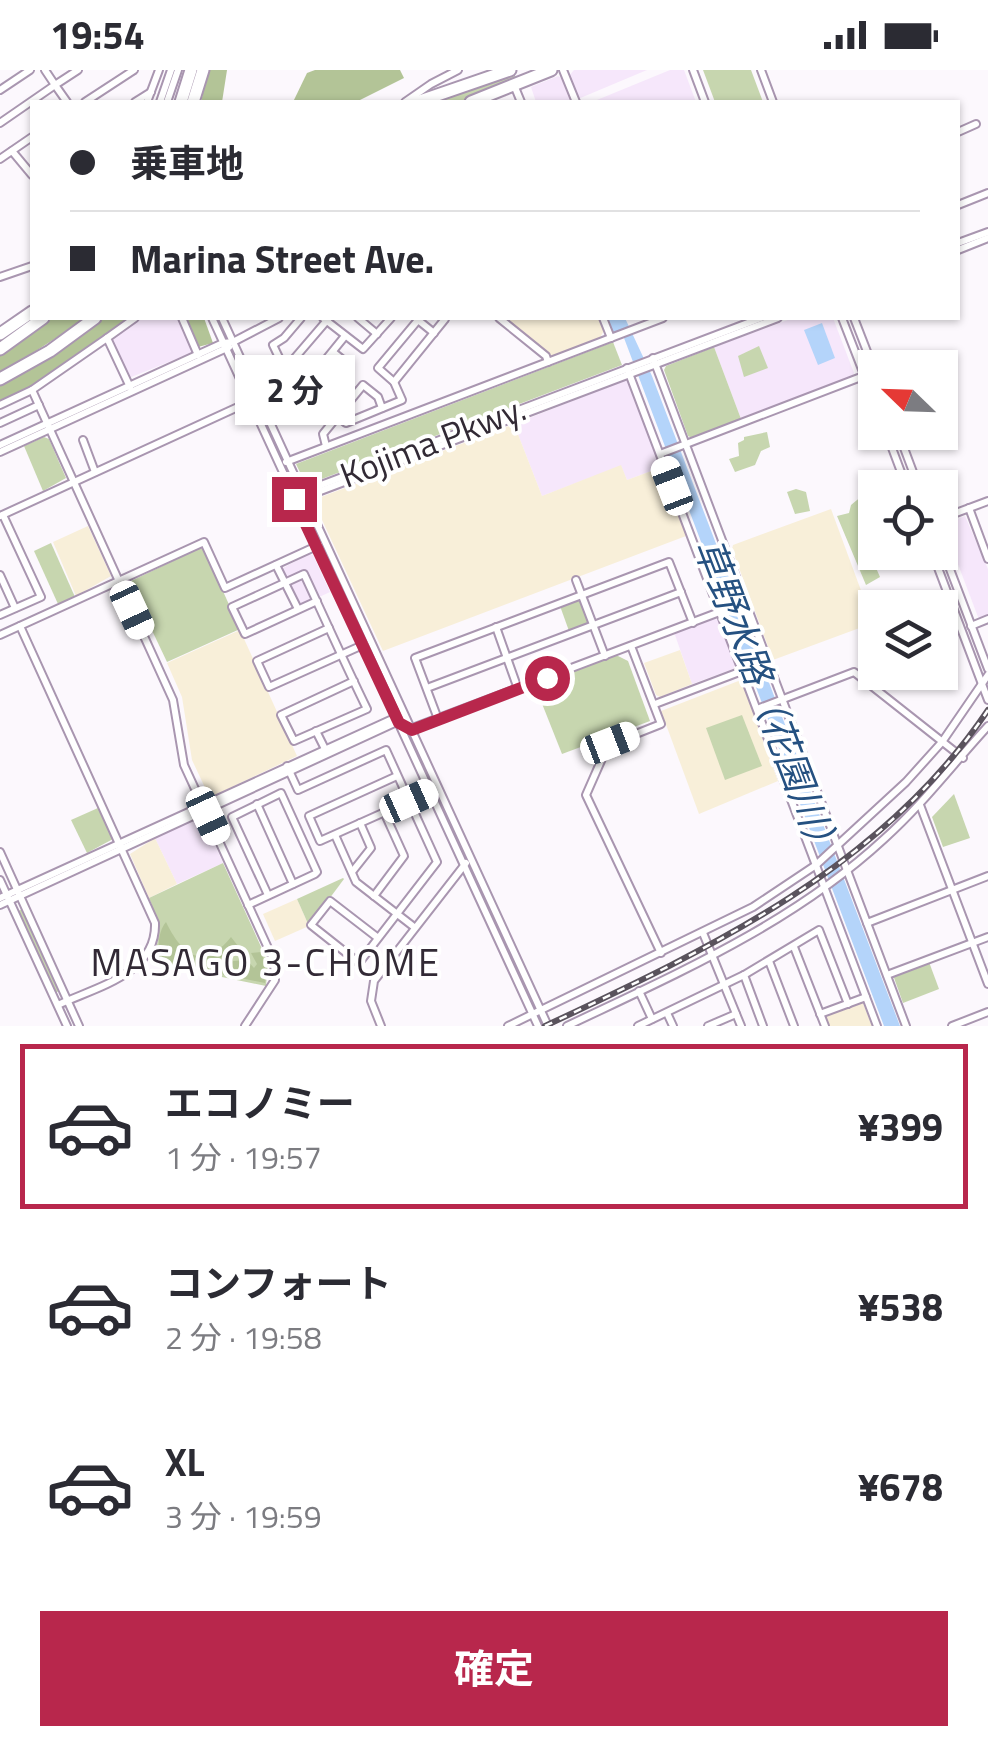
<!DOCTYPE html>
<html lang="ja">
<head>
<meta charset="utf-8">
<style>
	:root { --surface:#fff; --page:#f2f2f3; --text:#2b2b33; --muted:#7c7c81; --line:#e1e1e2; --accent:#b8274c }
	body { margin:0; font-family:"Titillium Web","Noto Sans JP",sans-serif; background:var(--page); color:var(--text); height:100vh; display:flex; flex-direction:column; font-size:38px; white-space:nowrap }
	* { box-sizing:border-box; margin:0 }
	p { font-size:32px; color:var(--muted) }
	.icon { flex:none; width:55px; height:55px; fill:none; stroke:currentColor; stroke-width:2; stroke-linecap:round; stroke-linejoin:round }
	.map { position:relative; height:956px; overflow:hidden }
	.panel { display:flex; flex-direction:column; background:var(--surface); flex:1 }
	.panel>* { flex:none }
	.banner { position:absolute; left:30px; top:30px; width:930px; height:220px; border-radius:0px; box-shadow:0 2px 8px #0004; display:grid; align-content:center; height:220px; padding:0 40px; background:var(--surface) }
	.needle { width:65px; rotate:293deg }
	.controls { position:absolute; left:858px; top:280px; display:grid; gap:20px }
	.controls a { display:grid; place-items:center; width:100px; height:100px; border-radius:0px; background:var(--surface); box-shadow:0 2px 8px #0004; font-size:50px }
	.end { position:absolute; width:45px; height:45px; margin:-22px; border:12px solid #b8274c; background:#fff; box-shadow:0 0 0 5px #fff }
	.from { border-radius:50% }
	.bubble { position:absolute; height:70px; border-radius:0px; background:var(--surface); box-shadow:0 2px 8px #0004; font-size:32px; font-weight:700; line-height:70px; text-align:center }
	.car { position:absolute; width:30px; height:60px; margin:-30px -15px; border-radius:12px; box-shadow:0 0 8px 2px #0007; background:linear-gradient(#fff 24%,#345 0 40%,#fff 0 76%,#345 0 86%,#fff 0) }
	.banner b { display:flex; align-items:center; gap:35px; height:95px; font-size:38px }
	.banner b+b { border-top:2px solid var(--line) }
	.banner i { width:25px; height:25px; background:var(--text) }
	ul { padding:18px 0 0; list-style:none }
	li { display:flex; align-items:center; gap:30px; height:165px; margin:0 20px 15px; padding:0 20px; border:5px solid transparent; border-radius:0px }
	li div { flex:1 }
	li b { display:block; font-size:38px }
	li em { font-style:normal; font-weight:700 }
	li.selected { border-color:var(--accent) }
	li>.icon { width:90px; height:90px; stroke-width:1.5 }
	.button { display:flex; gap:20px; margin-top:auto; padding:20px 40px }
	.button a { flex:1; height:115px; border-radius:0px; background:var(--accent); color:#fff; font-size:40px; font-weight:700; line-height:115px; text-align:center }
	.status { display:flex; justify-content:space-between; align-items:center; height:70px; padding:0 50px; background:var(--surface); direction:ltr }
	.status svg { height:28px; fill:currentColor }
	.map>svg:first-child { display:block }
	.built { fill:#f6e7fb }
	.education { fill:#f8efd9 }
	.green { fill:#c7d6af }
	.forest { fill:#b3c497 }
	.water { fill:#b4d4fa }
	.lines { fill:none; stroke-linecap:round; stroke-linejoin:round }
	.minor-casing { stroke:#a996b0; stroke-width:10 }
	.highway-casing { stroke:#a996b0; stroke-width:15 }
	.minor { stroke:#fff; stroke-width:6 }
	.highway { stroke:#fff; stroke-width:11 }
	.rail-casing { stroke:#5a535d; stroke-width:6 }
	.rail { stroke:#fff; stroke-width:2.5; stroke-dasharray:8; stroke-linecap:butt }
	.route { stroke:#b8274c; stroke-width:12 }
	.labels { text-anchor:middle; stroke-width:8; stroke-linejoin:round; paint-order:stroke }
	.street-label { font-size:35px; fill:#322a35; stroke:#fff }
	.water-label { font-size:38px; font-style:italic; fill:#255181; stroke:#fff }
	.neighbourhood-label { font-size:38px; letter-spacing:2.5px; fill:#322a35; stroke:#fff }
</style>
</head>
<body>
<div class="status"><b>19:54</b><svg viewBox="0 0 49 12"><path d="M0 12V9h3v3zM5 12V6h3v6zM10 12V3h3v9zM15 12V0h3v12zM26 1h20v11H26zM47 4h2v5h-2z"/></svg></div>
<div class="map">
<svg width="988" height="956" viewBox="0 0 988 956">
	<rect width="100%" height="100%" fill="#fcf8fd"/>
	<g class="built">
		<path d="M574 0H647L578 29 569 6Z"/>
		<path d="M670 0H684L696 32H592Z"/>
		<path d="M558 6 563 9 572 30 536 32 531 17Z"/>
		<path d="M140 248H179L193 279 191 283 129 308 112 271 113 267Z"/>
		<path d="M793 248H833L854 303 852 307 741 349 714 277Z"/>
		<path d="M628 309 662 397 627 410 621 396 542 426 514 354Z"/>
		<path d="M965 446 988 499V546L981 548 978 547 945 460 949 452Z"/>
		<path d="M309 484 313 485 330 522 300 536 281 499Z"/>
		<path d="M940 533 956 570 940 582V538L929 537Z"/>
		<path d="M713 548 718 550 735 595 733 599 692 614 674 562Z"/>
		<path d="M198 748 204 751 223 793 177 814 155 768Z"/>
	</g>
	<g class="education">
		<path d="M504 248H599L604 260 600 268 552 286Z"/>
		<path d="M514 354 542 426 621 395 627 410 662 397 686 466 383 581 316 437 321 427Z"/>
		<path d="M831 439 873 553 773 590 732 479 733 475Z"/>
		<path d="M88 456 111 506 76 526 53 472Z"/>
		<path d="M240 560 297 686 213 726 208 724 192 690 182 627 167 593Z"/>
		<path d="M680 580 692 614 660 627 656 625 644 593Z"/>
		<path d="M741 610 778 711 699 744 661 641Z"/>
		<path d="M155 768 177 814 149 828 130 784Z"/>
		<path d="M297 829 309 856 275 871 263 844Z"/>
		<path d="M862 931 872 956H828L825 945Z"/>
	</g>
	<g class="green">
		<path d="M703 0H751L763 32H715Z"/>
		<path d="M514 4 516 9 459 32H432Z"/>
		<path d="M613 272 622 295 306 415 296 394Z"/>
		<path d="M759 276 768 298 744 307 738 286Z"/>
		<path d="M714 277 741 349 692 368 688 366 664 300 666 296Z"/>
		<path d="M767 362 770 377 761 381 755 395 735 402 729 389 739 386 738 373 744 370V367Z"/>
		<path d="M44 367 49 369 66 408 43 421 24 376Z"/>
		<path d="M796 419 806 422 810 441 795 444 787 422Z"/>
		<path d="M863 425H875V462L859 459 880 507 866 515 837 446 849 443 851 435Z"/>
		<path d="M51 473 75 527 58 534 34 481Z"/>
		<path d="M200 478 204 479 240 559 167 592 129 512Z"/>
		<path d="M579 529 590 552 569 561 560 536Z"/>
		<path d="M616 585 628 591 650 651 562 684 535 616Z"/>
		<path d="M742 645 762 696 725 710 706 658Z"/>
		<path d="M954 724 970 768 943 777 932 747Z"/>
		<path d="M98 738 113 769 87 783 71 750Z"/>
		<path d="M223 793 268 892 266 916 149 892C164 869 159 852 149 828Z"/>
		<path d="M343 808 344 809 309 856 297 829Z"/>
		<path d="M23 839 61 920 55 923 18 841Z"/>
		<path d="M929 892 939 919 903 933 893 905Z"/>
	</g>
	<g class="forest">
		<path d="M208 0H227L222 32H201Z"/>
		<path d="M315 0H400L404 8 356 32H293L307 3Z"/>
		<path d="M53 248H87L0 304V285Z"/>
		<path d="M104 248H130L29 317 0 332V313L52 284Z"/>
		<path d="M185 248H204L213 273 198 277Z"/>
		<path d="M166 852C182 885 203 902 231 867L242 881 241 884 230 883 233 891 247 890 254 898 257 894 251 883 261 882 267 899 265 913 152 890 156 885 162 887C156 878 159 860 166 852Z"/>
	</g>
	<g class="water">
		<path d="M608 248H625L652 306 900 956H884L624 268 613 262Z"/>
		<path d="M822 253 835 288 818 295 804 260Z"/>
	</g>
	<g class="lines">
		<g class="minor-casing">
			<g id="minor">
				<path d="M45 0 55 15 78 0"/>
				<path d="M563 0 576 32"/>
				<path d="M693 0 705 32"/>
				<path d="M761 0 773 32"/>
				<path d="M514 15 521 32"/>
				<path d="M0 20 30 0"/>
				<path d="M85 32 134 0"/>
				<path d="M135 32 151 22"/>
				<path d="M147 32 159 0"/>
				<path d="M160 32 171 0"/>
				<path d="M167 32 178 0"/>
				<path d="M405 32 431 14 458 0"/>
				<path d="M0 53 55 15 67 32"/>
				<path d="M958 62 976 54"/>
				<path d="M12 81 32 105"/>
				<path d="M0 89 32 67"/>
				<path d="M958 135 988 123"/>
				<path d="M958 173 988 162"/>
				<path d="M958 180 988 168"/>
				<path d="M0 207 32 196"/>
				<path d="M182 248 198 285"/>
				<path d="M212 248 538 956"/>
				<path d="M222 248 548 956"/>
				<path d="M301 248 284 268 273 275 306 344 315 341 348 300V294L333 282"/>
				<path d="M323 248 363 279 391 248"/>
				<path d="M358 248 377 264"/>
				<path d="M499 248 546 286 548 292"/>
				<path d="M603 248 611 268"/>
				<path d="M842 248 875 333"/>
				<path d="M854 248 875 302"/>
				<path d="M653 288 906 956"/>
				<path d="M282 296 293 290 329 248"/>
				<path d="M627 298 877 956"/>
				<path d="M394 312 445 249"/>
				<path d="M130 317 107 268 135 248"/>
				<path d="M32 320 173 630 184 695 274 891 275 910 245 956"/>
				<path d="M294 320 306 314 345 266"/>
				<path d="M0 335 32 320 107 268"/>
				<path d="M337 346 346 353 402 330 394 312 378 298 418 250 434 263"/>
				<path d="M0 353 39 335"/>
				<path d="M886 362 907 418"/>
				<path d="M898 362 919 418"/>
				<path d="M83 370 95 402"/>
				<path d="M0 375 223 273 233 272 279 248"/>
				<path d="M326 376 323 364 363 315 378 327 382 338"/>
				<path d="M0 382 229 277"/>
				<path d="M660 384 874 302"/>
				<path d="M286 392 663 248"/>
				<path d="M300 423 761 248"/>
				<path d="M302 428 778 248"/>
				<path d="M969 438 988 489"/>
				<path d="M0 446 251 331"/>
				<path d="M940 449 988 431"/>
				<path d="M940 473 988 599"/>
				<path d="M932 482 988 630"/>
				<path d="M276 495 298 539"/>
				<path d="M0 505 15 538"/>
				<path d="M576 510 605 586"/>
				<path d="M317 531 245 564 232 537 304 504C325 549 345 594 367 639L294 671 281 645 354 611"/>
				<path d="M0 545 41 527 3 445"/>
				<path d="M20 556 155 853C157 904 96 917 58 935"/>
				<path d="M971 556 988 549"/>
				<path d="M496 557 518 619"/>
				<path d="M329 558 257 591 269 617 365 574"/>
				<path d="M0 565 204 472 225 518 319 475"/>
				<path d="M631 576 661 654 608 675 586 725 661 883"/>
				<path d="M427 618 681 522"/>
				<path d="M655 634 742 601"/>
				<path d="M757 639 854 602 963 688"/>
				<path d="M438 649 415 588 669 492 693 553"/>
				<path d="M410 659 746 532"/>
				<path d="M316 661 327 683"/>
				<path d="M287 696 298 720 386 680 437 792 359 893 311 855 330 831 378 868"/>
				<path d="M397 706 309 746 320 771 434 720"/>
				<path d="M257 734 293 814"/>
				<path d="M920 735 988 914"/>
				<path d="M335 765 356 812 414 857"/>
				<path d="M0 782 79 956"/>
				<path d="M352 802 371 778 360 753"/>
				<path d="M0 810 67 956"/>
				<path d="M374 826 404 786 384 742"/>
				<path d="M0 828 399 646"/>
				<path d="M0 835 401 650"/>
				<path d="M248 835 315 804 317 802 281 723 232 747 268 825"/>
				<path d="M867 853 988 806"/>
				<path d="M703 863 741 956"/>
				<path d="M794 877 825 956"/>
				<path d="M769 891 794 956"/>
				<path d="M744 905 763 956"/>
				<path d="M887 905 988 867"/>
				<path d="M639 921 652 949"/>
				<path d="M667 943 673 956"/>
				<path d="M820 944 866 927"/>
				<path d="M381 956 371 931 374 911 466 793"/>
				<path d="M508 956 753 837 816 795 906 712 942 672 988 605"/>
				<path d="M567 956C678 903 792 854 884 769 923 734 953 694 988 656"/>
				<path d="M638 956 744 905 819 860 848 934"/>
				<path d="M708 956 736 944"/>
				<path d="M952 956 988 942"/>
			</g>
		</g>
		<g class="highway-casing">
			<g id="highway">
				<path d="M181 32 191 0"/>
				<path d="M193 32 203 0"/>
				<path d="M417 32 510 0"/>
				<path d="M471 32 551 0"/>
				<path d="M0 264 32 242"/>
				<path d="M0 279 43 248"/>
				<path d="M0 309 50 281 95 248"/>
			</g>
		</g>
		<use href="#minor" class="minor"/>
		<use href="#highway" class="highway"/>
		<g class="rail-casing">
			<path id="rail" d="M545 956C711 878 882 798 988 640"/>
		</g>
		<use href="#rail" class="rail"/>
	</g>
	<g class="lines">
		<path class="route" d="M294 429 399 653 412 660 547 608"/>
	</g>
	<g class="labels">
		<g class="street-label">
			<text transform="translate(433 372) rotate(-21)" y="12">Kojima Pkwy.</text>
		</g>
		<g class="water-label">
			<text transform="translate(767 630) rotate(69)" y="13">草野水路（花園川）</text>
		</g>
		<g class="neighbourhood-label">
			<text x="266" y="906">MASAGO 3-CHOME</text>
		</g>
	</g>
</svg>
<div class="controls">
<a><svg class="needle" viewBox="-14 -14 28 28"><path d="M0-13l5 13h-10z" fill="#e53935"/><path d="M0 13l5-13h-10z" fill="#7c7c81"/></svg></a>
<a><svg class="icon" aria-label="locate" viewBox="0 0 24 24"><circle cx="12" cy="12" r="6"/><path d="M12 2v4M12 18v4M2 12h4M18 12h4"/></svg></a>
<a><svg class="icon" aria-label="layers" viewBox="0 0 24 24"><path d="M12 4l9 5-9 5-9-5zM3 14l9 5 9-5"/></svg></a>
</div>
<i class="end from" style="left:547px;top:608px"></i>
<i class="end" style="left:294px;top:429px"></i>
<div class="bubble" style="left:235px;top:285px;width:120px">2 分</div>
<i class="car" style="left:672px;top:416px;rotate:339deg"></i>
<i class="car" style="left:132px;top:540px;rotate:155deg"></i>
<i class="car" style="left:610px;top:673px;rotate:69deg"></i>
<i class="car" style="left:409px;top:731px;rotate:66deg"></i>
<i class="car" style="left:208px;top:746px;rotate:155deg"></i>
<div class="banner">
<b><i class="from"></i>乗車地</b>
<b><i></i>Marina Street Ave.</b>
</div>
</div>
<section class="panel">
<ul>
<li class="selected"><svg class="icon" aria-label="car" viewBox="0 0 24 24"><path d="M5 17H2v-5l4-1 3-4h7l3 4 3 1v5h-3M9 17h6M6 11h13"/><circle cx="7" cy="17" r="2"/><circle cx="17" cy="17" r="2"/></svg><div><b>エコノミー</b><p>1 分 · 19:57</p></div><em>¥399</em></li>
<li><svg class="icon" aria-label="car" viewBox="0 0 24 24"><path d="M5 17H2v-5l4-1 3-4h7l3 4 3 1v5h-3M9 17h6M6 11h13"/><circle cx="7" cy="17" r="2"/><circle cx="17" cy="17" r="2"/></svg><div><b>コンフォート</b><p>2 分 · 19:58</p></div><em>¥538</em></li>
<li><svg class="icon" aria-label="car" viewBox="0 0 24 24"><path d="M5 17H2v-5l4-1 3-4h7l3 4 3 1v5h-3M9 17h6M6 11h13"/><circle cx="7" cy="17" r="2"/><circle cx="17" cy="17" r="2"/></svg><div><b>XL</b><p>3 分 · 19:59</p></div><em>¥678</em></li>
</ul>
<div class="button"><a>確定</a></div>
</section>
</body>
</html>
